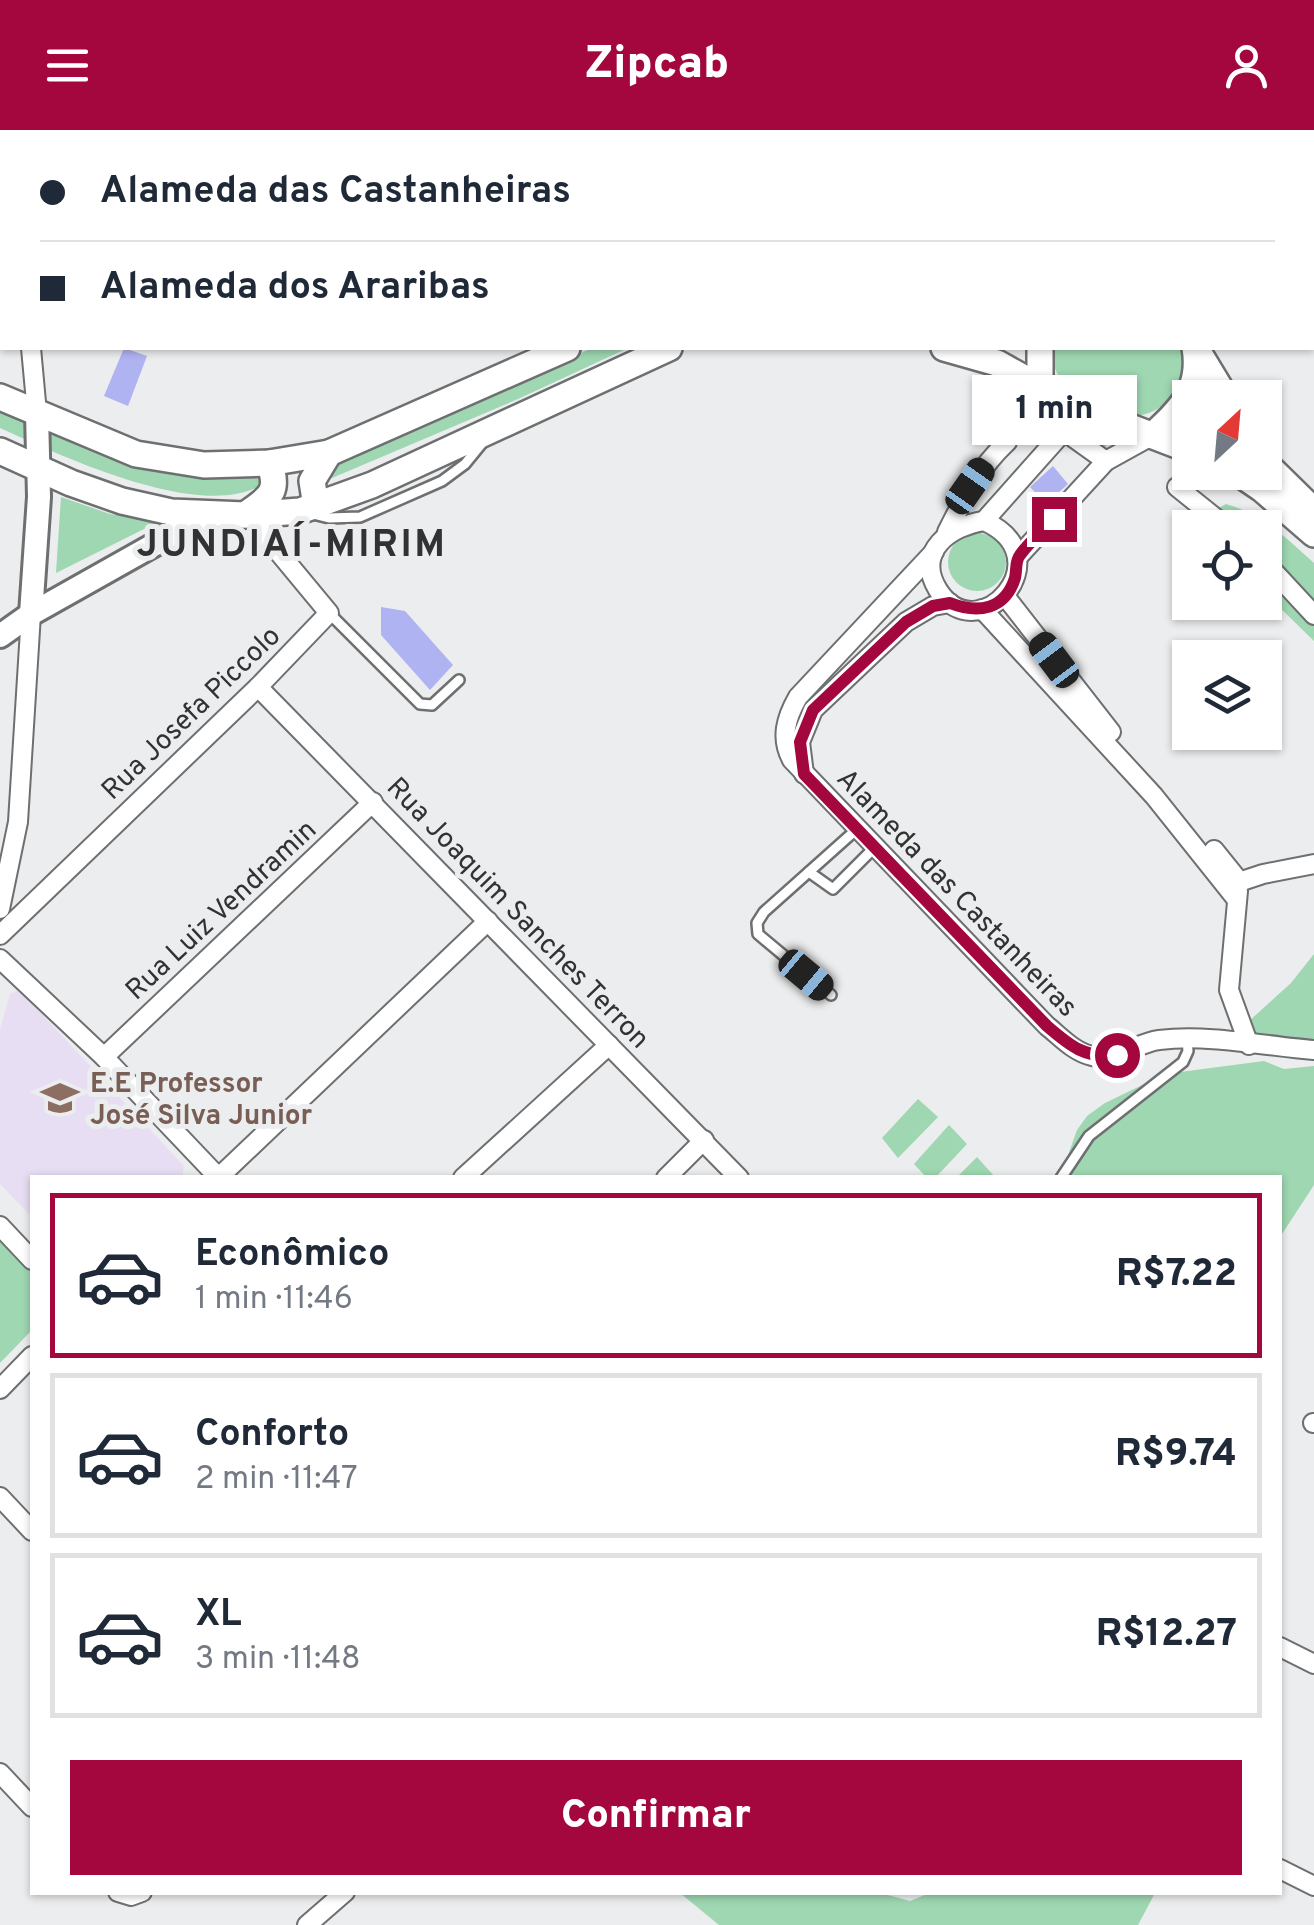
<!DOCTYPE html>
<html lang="pt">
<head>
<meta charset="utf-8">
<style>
	:root { --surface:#fff; --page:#f6f6f7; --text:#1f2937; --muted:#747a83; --line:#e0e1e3; --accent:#a3073d }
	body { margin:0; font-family:Overpass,sans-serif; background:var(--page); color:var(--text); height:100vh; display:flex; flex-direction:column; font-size:38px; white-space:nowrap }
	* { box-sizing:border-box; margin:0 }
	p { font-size:32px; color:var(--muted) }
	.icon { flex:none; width:55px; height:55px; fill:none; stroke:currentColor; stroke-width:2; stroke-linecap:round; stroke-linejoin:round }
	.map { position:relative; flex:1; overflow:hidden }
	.details { position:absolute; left:30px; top:1045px; width:1252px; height:720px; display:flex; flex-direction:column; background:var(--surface); border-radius:0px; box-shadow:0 2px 8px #0004 }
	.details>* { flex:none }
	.guide { position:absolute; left:0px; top:0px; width:1315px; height:220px; box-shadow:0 2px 8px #0004; display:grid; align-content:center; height:220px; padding:0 40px; background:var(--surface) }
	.needle { width:65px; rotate:26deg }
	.controls { position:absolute; left:1172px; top:250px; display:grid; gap:20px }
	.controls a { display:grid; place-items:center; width:110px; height:110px; border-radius:0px; background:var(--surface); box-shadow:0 2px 8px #0004; font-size:50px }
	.end { position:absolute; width:45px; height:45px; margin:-22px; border:12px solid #a3073d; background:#fff; box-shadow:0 0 0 5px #fff }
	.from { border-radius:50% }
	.bubble { position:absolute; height:70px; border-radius:0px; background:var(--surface); box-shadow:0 2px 8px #0004; font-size:32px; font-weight:800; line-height:70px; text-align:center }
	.car { position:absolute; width:30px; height:60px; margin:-30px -15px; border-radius:12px; box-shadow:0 0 8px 2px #0007; background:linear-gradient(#222 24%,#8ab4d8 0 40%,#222 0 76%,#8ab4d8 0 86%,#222 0) }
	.guide b { display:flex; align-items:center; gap:35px; height:95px; font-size:38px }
	.guide b+b { border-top:2px solid var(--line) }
	.guide i { width:25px; height:25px; background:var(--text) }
	ul { padding:18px 0 0; list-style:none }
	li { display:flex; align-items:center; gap:30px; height:165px; margin:0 20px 15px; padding:0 20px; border:5px solid var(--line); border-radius:0px }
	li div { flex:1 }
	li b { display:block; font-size:38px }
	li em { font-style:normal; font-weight:800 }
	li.selected { border-color:var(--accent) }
	li>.icon { width:90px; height:90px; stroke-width:1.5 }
	.action { display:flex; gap:20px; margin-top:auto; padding:20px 40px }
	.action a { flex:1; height:115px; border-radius:0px; background:var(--accent); color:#fff; font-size:40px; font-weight:800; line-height:115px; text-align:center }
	header { display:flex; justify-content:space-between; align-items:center; height:130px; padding:0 40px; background:var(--accent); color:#fff; font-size:45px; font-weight:800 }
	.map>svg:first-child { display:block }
	.education { fill:#e7def4 }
	.green { fill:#9ed7b1 }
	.building { fill:#b0b3f1 }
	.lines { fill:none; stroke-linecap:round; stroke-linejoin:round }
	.lane-casing { stroke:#6e6f70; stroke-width:14 }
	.street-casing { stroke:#6e6f70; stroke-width:22 }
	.secondary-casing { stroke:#6e6f70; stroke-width:28 }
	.primary-casing { stroke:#6e6f70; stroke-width:30 }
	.lane { stroke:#fff; stroke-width:9 }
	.street { stroke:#fff; stroke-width:18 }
	.secondary { stroke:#fff; stroke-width:22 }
	.primary { stroke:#fff; stroke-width:25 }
	.route { stroke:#a3073d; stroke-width:12 }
	.labels { text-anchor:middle; stroke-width:10; stroke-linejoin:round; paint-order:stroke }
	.street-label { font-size:28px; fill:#323232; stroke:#ecedee }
	.education-label { font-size:28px; font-weight:bold; fill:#785e54; stroke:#ecedee; text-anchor:start }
	.district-label { font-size:38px; font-weight:bold; letter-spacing:2.5px; fill:#323232; stroke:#ecedee }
</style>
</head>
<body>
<header><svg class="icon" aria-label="menu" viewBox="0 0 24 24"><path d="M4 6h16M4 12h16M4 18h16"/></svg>Zipcab<svg class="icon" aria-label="person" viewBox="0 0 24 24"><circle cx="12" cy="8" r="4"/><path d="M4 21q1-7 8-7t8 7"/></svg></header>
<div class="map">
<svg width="1314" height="1795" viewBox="0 0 1314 1795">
	<rect width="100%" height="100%" fill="#ecedee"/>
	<path class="education" d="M19 860 184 1036 182 1047 32 1048V1087L0 1054V900L10 864Z"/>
	<g class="green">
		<path d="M592 218H628L518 269 332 348 323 345 326 336Z"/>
		<path d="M1053 218H1181L1187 245C1177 262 1163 281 1142 285 1128 287 1117 281 1104 276 1076 265 1050 253 1053 218Z"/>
		<path d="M0 282 37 299 151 335 258 343 263 354C202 393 60 325 0 298Z"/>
		<path d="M1073 298 1127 301 1100 320Z"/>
		<path d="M61 367 110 384 160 391 56 443Z"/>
		<path d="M1226 374C1263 384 1286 408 1314 433V511L1265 463V398L1209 397 1208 384Z"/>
		<circle cx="977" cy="432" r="29"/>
		<path d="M1314 824V913L1252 906 1248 892 1291 853Z"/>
		<path d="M1264 931 1284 939 1314 936V1055L1280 1107V1048H1060L1077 1000 1087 986 1105 973 1165 944Z"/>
		<path d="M918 969 938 987 898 1028 882 1008Z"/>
		<path d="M949 995 967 1014 936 1047H926L914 1034Z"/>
		<path d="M977 1027 995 1047H957Z"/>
		<path d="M0 1105 32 1138V1200L0 1233Z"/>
		<path d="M877 1762 910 1771 932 1762 1155 1763 1138 1795H719L680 1763Z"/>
	</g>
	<g class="building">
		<path d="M124 218 147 226 128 276 104 266Z"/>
		<path d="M1053 336 1068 354 1046 374 1030 357Z"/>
		<path d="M381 477 405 481 453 535 430 560 381 505Z"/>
	</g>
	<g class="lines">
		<g class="lane-casing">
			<g id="lane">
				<path d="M313 384 329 388 360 387 442 351 465 334 483 312"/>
				<path d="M329 483 420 574 432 575 459 550"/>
				<path d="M809 742 833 759 875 717"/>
				<path d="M831 865 758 804 757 793 764 782 857 699"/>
				<path d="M1061 1048 1089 1006 1183 932 1188 921 1187 910"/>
			</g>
		</g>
		<g class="street-casing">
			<g id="street">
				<path d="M515 0 517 2"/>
				<path d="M690 0 692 2"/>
				<path d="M865 0 867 2"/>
				<path d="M945 0 947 2"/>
				<path d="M0 31 2 38"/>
				<path d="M1312 47H1314"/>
				<path d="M0 118 2 119"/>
				<path d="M31 218 37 283"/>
				<path d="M1041 259 1064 301 1106 331"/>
				<path d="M1177 357 1228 398"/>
				<path d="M984 391C1065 427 978 523 938 460 914 421 951 396 984 391Z"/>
				<path d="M984 391 1064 301"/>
				<path d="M947 402C964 368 979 338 1007 312"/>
				<path d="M934 422 798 567C786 588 780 608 792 630L1047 896C1061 907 1074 922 1092 926 1116 932 1136 913 1159 910 1209 904 1264 916 1314 920"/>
				<path d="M1017 428 1106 331 1153 305"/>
				<path d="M1265 432 1314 485"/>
				<path d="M1005 466 1111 602"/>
				<path d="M982 479 1154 666 1237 770"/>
				<path d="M258 557 739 1048"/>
				<path d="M804 644 800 612 813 580 906 492 933 476 950 473"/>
				<path d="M1214 720 1239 751"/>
				<path d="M1227 756 1263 744 1314 734"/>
				<path d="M1238 761 1229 860 1249 915"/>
				<path d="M0 779 18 692 31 484"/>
				<path d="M0 805 258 557 329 483 261 401 257 384"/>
				<path d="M0 829 104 927 219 1048"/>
				<path d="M104 927 373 672"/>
				<path d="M218 1048 488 791"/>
				<path d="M463 1048 609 915"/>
				<path d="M666 1048 704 1010"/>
				<path d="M0 1096 32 1130"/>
				<path d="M0 1259 32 1226"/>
				<path d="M1313 1293H1314"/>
				<path d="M0 1367 32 1401"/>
				<path d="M1280 1517 1314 1534"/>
				<path d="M0 1643 32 1677"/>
				<path d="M1280 1739 1314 1756"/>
				<path d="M118 1762 131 1766 142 1762"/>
				<path d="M307 1795 345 1762"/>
			</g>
		</g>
		<g class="secondary-casing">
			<g id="secondary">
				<path d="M399 0 405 2"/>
				<path d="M1081 2 1087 0"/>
				<path d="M31 484 39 367 37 283"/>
				<path d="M0 506 31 484 207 385"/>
			</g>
		</g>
		<g class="primary-casing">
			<g id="primary">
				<path d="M944 218 997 233 1070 274 1190 320"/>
				<path d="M1040 218V258"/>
				<path d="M1197 220 1226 268"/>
				<path d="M0 267 136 324 204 335 269 333 329 323 567 218"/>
				<path d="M1153 305C1181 279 1202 259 1195 218"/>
				<path d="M0 321 71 353 122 371 171 382 245 385 300 381 372 355 669 218"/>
				<path d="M1265 333 1314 381"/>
				<path d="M1237 342 1262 359 1314 404"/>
				<path d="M316 376 312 351 329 323"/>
				<path d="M245 385C268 368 281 363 269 333"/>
			</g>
		</g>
		<use href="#lane" class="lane"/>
		<use href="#street" class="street"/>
		<use href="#secondary" class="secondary"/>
		<use href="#primary" class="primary"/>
	</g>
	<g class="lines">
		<path class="route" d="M1054 389C1043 401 1029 412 1020 425 1015 431 1017 439 1015 448 1005 480 978 484 950 473L933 476 906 492 813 580 800 612 804 644 1047 896C1070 916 1086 929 1117 925"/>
	</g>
	<defs>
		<g id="school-bare" transform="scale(3)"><path d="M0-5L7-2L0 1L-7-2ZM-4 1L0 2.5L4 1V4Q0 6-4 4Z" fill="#8d6e63" stroke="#ecedee" stroke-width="2.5" paint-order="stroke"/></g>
	</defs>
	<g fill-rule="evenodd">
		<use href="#school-bare" x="60" y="968"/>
	</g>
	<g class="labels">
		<g class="street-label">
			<text transform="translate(190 582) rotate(-44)" y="10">Rua Josefa Piccolo</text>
			<text transform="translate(958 762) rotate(46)" y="10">Alameda das Castanheiras</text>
			<text transform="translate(220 779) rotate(-43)" y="10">Rua Luiz Vendramin</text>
			<text transform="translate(519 782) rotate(46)" y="10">Rua Joaquim Sanches Terron</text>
		</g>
		<g class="education-label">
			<text x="90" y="962">E.E Professor<tspan x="90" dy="32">José Silva Junior</tspan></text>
		</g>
		<g class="district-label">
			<text x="292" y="426">JUNDIAÍ-MIRIM</text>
		</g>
	</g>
</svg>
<div class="controls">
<a><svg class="needle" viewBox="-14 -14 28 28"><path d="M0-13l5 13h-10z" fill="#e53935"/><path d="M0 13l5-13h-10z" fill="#747a83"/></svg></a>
<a><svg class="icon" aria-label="locate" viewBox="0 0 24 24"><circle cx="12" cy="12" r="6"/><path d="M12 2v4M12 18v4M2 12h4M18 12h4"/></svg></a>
<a><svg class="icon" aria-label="layers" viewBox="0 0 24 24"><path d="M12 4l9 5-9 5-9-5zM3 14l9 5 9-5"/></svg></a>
</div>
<i class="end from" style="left:1117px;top:925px"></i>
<i class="end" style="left:1054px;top:389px"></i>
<div class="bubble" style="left:972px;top:245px;width:165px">1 min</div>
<i class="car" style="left:970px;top:356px;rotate:35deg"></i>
<i class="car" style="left:1054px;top:530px;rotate:323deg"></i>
<i class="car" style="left:806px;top:845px;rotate:130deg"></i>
<div class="guide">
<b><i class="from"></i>Alameda das Castanheiras</b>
<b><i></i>Alameda dos Araribas</b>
</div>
<section class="details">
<ul>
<li class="selected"><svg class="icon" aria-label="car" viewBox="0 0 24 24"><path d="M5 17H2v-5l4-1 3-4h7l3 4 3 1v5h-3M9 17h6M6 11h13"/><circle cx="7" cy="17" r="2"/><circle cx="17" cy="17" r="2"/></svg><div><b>Econômico</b><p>1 min · 11:46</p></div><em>R$7.22</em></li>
<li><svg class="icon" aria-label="car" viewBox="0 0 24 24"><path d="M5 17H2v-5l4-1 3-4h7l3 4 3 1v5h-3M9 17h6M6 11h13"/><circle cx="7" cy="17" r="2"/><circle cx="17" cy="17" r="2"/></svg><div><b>Conforto</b><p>2 min · 11:47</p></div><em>R$9.74</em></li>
<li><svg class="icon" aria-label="car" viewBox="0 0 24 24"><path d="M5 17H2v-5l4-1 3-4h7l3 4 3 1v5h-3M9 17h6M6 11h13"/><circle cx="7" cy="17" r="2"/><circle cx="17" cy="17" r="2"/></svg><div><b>XL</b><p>3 min · 11:48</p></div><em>R$12.27</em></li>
</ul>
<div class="action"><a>Confirmar</a></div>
</section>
</div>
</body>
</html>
